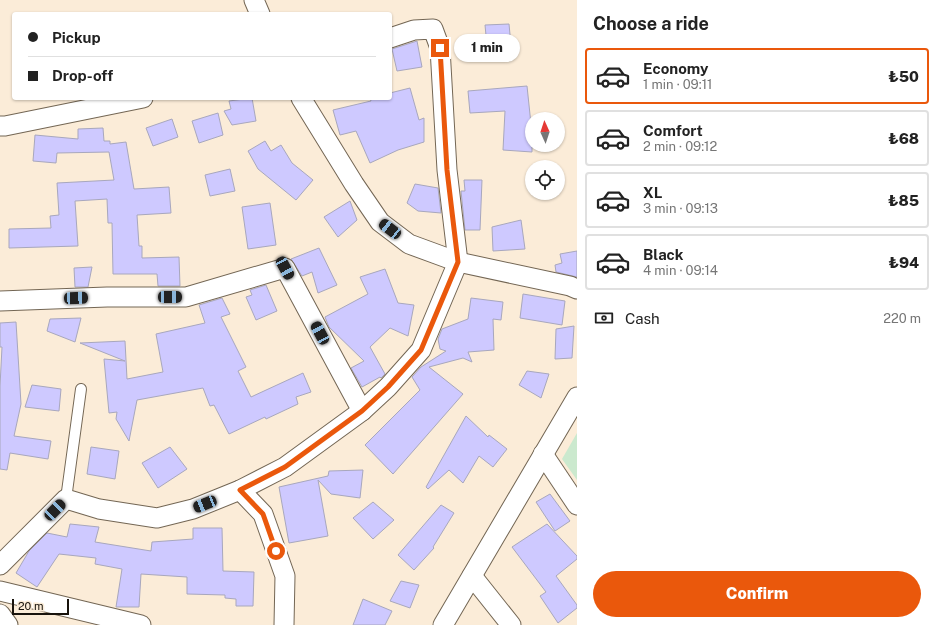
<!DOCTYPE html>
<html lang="en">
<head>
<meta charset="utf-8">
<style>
	:root { --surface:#fff; --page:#f2f2f2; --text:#222; --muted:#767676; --line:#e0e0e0; --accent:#ea580c }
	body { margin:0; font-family:"Public Sans",sans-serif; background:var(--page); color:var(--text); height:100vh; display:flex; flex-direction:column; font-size:15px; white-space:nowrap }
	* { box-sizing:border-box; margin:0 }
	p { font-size:13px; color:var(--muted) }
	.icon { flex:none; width:22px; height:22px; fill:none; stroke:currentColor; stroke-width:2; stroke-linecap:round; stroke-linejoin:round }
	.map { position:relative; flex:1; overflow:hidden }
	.details { display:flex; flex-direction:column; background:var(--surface); width:360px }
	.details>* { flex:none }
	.hud { position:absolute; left:12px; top:12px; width:380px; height:88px; border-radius:4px; box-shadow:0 1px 3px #0004; display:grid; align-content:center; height:88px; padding:0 16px; background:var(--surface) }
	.needle { width:26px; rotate:357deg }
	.fabs { position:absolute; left:525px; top:112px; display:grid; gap:8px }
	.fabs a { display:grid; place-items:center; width:40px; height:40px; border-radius:50%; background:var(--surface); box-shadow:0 1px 3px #0004; font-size:20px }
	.scale { position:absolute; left:12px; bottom:10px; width:57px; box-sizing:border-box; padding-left:4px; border:2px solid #18130c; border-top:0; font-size:11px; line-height:14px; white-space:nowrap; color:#18130c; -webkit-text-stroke:3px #fbecd8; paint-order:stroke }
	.end { position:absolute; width:18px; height:18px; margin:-9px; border:5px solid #ea580c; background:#fff; box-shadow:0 0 0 2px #fff }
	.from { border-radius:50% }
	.bubble { position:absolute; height:28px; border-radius:14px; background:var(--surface); box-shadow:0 1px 3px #0004; font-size:13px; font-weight:800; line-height:28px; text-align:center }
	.car { position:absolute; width:12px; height:24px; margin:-12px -6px; border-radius:5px; box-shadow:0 0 3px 1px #0007; background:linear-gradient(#222 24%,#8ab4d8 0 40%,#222 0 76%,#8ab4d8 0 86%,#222 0) }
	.hud b { display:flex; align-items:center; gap:14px; height:38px; font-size:15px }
	.hud b+b { border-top:1px solid var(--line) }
	.hud i { width:10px; height:10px; background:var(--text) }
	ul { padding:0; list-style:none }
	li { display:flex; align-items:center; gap:12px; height:56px; margin:0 8px 6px; padding:0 8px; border:2px solid var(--line); border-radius:4px }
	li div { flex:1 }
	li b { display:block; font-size:15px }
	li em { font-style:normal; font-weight:800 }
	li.selected { border-color:var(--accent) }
	li>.icon { width:36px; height:36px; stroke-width:1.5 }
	h2 { padding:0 16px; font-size:18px; line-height:48px }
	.pay { display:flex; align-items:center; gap:10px; height:44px; padding:0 16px; font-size:15px }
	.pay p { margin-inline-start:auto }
	.action { display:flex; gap:8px; margin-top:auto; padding:8px 16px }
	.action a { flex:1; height:46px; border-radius:24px; background:var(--accent); color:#fff; font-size:16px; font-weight:800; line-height:46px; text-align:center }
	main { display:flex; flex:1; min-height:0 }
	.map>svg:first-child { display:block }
	.green { fill:#cbe9ce }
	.building { fill:#cec9ff; stroke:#a8a7bd }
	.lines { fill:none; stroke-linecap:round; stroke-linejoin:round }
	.lane-casing { stroke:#736654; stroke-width:12 }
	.street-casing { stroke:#736654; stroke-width:21 }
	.lane { stroke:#fff; stroke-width:10 }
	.street { stroke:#fff; stroke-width:19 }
	.route { stroke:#ea580c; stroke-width:5 }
</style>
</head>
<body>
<main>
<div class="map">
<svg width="577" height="625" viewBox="0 0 577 625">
	<rect width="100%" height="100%" fill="#fbecd8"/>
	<path class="green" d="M577 433V480L562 459Z"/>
	<g class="building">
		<path d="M509 24 511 45 487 46 485 25Z"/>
		<path d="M417 41 422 67 397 71 392 49Z"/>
		<path d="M527 86 531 124H532V152L503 150 505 111 470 113 468 91Z"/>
		<path d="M410 88 419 120 424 118V142L398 150 370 163 356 131 340 135 333 110 371 101 370 98H390V93Z"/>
		<path d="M252 98 256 121 232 125 224 111 231 109 229 101Z"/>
		<path d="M218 113 223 135 199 143 192 121Z"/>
		<path d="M172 119 178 137 153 146 146 128Z"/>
		<path d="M103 128 104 141H110V144L126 142 134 189 169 187 171 213 137 215 139 246H142V258L179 257 180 286H158L157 274H113L112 223H108L107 199 75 201 78 246 9 248V229L51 228 50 216 59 215 57 183 114 180 109 152 57 153 56 163 33 161 35 135 78 139V129Z"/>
		<path d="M265 141 271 151 281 145 292 163 313 180 296 200 258 169 248 151Z"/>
		<path d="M230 169 235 191 210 196 205 175Z"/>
		<path d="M464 180H482L480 230H465L461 191H465Z"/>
		<path d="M415 184 438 188 441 213 418 211 407 203Z"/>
		<path d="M350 201 357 220 338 237 324 217Z"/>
		<path d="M270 203 276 245 248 249 242 207Z"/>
		<path d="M521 220 525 249 493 251 492 227Z"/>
		<path d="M319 248 337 285 318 293 312 272 302 276 291 259Z"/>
		<path d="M577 251V277L556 272 555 265 562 263 560 254Z"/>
		<path d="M92 267 88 287H75L74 268Z"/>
		<path d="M385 269 398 303 414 305 408 336 390 328 370 347 385 374 381 378 380 377 362 387 351 368 364 361 329 327 325 317 368 294 360 277Z"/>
		<path d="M266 285 277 311 256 320 246 297 252 295 250 290Z"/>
		<path d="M523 294 565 301 562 325 520 318Z"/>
		<path d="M222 298 230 314 221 317 246 367 238 371 251 397 303 373 311 392 296 397 298 404 266 419 265 417 229 434 214 405 210 406 203 388 137 400 129 441 116 419 117 412 109 413 104 359 125 361 80 343 125 341 127 379 163 372 156 334 205 323 199 305Z"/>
		<path d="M471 298 503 302 501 320 493 319 494 350 468 352 472 362 463 358 429 367 463 394 393 474 365 445 420 390 412 377 421 367 446 351 440 349 438 339 442 329 468 319Z"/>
		<path d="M81 318 75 342 47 331 50 319Z"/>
		<path d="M16 322 21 404 14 436 51 441 48 459 10 453 7 470 0 469V386L2 347H0V323Z"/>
		<path d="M574 326 572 358 555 359 556 329Z"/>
		<path d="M527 371 549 374 541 398 519 385Z"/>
		<path d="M32 385 61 389 59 411 25 407Z"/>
		<path d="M466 416 488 437 489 435 507 449 493 467 479 456 463 483 449 470 428 489 426 487Z"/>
		<path d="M91 447 119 451 115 479 87 474Z"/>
		<path d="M170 447 187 469 158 488 142 463Z"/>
		<path d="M363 470 360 498 331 494 318 480 328 536 289 543 279 487 328 476 329 471Z"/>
		<path d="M550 494 570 521 555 531 536 502Z"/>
		<path d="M373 502 394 520 373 539 353 518Z"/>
		<path d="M441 505 454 513 433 547 434 548 414 570 398 555Z"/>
		<path d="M70 524 99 527 95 542 151 551 152 542 193 539V528H222L223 571 254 572 253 606H236V599L225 598V595L187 594V577L141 574 139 607H116L122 569 95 564 96 558 59 554 37 587 16 573 29 551 47 533 67 537Z"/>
		<path d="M547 524 577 556V559L556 576 577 605V608L558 623 540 596 546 592 512 547Z"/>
		<path d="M401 581 419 585 410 608 390 601Z"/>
		<path d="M363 599 392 611 385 625H353Z"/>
	</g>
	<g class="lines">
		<g class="lane-casing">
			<path id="lane" d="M66 499 81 389"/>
		</g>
		<g class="street-casing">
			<g id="street">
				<path d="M254 0 260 14"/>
				<path d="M301 98 354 184 380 222 409 244 458 262 570 286 577 289"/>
				<path d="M0 126H5L143 98"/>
				<path d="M0 301 107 297H186L285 268 362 411"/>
				<path d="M543 454 577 505"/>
				<path d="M240 490 263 514 285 576 284 625"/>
				<path d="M0 565 66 499 99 509 157 518 193 509 240 490 285 467 362 411 388 387 421 350 458 262 447 170 440 48 433 29 414 30 390 38"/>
				<path d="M472 576 511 625"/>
				<path d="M0 591 141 625"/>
				<path d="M0 614 8 625"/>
				<path d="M443 625 577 397"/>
			</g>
		</g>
		<use href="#lane" class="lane"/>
		<use href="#street" class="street"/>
	</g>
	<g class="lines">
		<path class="route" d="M276 551 263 514 240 490 285 467 362 411 388 387 421 350 458 262 447 170 440 48"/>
	</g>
</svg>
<div class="fabs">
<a><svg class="needle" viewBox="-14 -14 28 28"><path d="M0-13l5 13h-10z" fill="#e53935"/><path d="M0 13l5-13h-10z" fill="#767676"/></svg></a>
<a><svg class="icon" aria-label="locate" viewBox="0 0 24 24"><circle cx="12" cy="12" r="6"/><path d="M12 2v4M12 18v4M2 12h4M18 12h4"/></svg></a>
</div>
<div class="scale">20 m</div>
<i class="end from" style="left:276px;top:551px"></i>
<i class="end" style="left:440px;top:48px"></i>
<div class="bubble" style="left:454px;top:34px;width:66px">1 min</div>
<i class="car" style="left:390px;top:229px;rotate:308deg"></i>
<i class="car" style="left:285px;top:268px;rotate:152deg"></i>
<i class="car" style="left:170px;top:297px;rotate:90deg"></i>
<i class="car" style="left:76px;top:298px;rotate:88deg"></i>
<i class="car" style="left:320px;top:333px;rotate:332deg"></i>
<i class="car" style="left:205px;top:504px;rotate:248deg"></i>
<i class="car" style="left:55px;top:510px;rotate:45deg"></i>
<div class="hud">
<b><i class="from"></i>Pickup</b>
<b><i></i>Drop-off</b>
</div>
</div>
<section class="details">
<h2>Choose a ride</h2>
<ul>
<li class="selected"><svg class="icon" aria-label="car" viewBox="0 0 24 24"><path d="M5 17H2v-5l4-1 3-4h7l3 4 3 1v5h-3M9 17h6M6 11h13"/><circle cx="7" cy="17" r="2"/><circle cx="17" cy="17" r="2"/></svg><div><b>Economy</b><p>1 min · 09:11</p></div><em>₺50</em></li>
<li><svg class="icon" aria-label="car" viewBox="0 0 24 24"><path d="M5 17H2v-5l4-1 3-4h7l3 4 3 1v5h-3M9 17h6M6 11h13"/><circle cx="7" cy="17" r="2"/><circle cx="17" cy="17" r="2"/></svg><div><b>Comfort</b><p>2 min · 09:12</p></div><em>₺68</em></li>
<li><svg class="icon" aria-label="car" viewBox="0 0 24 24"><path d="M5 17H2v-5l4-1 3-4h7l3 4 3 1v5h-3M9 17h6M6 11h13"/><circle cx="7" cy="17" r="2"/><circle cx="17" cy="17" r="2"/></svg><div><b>XL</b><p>3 min · 09:13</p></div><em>₺85</em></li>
<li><svg class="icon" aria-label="car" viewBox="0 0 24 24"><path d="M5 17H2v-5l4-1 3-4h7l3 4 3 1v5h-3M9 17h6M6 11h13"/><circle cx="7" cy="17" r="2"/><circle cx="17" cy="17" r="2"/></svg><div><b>Black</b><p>4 min · 09:14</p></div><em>₺94</em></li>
</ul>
<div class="pay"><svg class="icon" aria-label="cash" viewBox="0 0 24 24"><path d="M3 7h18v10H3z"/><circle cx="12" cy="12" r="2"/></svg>Cash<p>220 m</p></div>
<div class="action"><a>Confirm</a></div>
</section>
</main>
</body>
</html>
